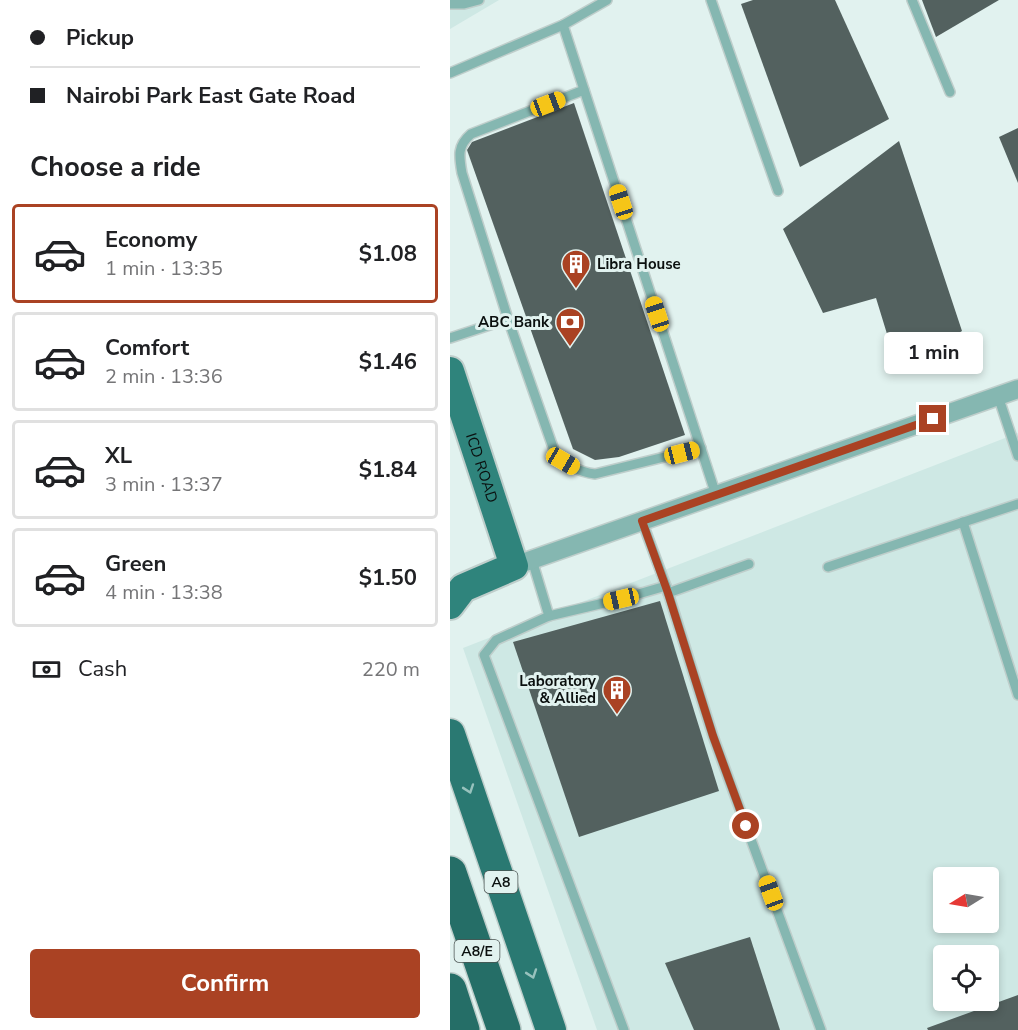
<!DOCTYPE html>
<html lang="en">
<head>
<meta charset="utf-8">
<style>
	:root { --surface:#fff; --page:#f6f6f6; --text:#202124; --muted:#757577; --line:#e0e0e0; --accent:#aa4223 }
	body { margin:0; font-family:"Nunito Sans",sans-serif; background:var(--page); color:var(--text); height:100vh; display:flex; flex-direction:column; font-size:22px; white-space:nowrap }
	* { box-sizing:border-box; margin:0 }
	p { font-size:20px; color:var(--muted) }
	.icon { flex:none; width:33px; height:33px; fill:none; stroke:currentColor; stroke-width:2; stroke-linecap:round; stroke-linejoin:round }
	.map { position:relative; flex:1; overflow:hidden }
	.side { display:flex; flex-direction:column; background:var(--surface); width:450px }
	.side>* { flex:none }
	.guide { display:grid; align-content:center; height:132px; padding:0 30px; background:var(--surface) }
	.needle { width:39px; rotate:259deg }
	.fabs { position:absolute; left:483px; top:867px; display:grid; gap:12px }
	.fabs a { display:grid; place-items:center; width:66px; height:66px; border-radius:6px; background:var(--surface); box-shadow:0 3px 9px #0003; font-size:30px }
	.end { position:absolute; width:27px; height:27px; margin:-14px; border:8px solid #aa4223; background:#fff; box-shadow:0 0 0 3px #fff }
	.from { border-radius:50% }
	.bubble { position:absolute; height:42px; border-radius:6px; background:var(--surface); box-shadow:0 3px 9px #0003; font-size:20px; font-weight:700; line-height:42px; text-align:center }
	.car { position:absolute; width:18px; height:36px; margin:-18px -9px; border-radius:8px; box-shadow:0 0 4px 2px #0007; background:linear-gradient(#f5c518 24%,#345 0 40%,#f5c518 0 76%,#345 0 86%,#f5c518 0) }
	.guide b { display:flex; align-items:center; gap:21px; height:57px; font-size:22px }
	.guide b+b { border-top:2px solid var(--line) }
	.guide i { width:15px; height:15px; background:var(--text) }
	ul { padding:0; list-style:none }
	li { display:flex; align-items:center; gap:18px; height:99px; margin:0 12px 9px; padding:0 18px; border:3px solid var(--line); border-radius:6px }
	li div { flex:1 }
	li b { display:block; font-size:22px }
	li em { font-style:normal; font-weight:700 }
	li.current { border-color:var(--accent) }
	li>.icon { width:54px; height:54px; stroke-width:1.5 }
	h2 { padding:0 30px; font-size:27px; line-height:72px }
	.pay { display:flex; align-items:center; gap:15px; height:66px; padding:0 30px; font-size:22px }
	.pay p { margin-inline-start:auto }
	.button { display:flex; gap:12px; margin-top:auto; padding:12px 30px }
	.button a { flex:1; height:69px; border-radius:6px; background:var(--accent); color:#fff; font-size:24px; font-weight:700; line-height:69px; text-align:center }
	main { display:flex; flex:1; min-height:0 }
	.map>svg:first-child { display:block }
	.built { fill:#cee8e4; fill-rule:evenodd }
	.building { fill:#53615f }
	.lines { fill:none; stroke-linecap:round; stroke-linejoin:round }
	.service-casing { stroke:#bfcecb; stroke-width:12 }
	.minor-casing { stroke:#bfcecb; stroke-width:21 }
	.primary-casing { stroke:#bfcecb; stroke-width:32 }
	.trunk-casing { stroke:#bfcecb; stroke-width:33 }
	.motorway-casing { stroke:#bfcecb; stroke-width:36 }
	.service { stroke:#85b7b1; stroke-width:9 }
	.minor { stroke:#85b7b1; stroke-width:18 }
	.primary { stroke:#2f847c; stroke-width:28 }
	.trunk { stroke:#2a7972; stroke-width:30 }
	.motorway { stroke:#256e67; stroke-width:33 }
	.oneway { stroke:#98c2bd }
	.route { stroke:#aa4223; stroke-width:8 }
	.labels { text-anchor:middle; stroke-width:6; stroke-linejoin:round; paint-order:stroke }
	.shield { fill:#e1f2ef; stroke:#4b5452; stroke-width:1.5 }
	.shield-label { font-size:14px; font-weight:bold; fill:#0b100f }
	.poi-label { font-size:15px; font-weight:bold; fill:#0b100f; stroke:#e1f2ef; text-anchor:end }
	.street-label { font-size:15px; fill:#0b100f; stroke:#e1f2ef }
</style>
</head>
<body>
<main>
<section class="side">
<div class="guide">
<b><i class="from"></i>Pickup</b>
<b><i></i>Nairobi Park East Gate Road</b>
</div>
<h2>Choose a ride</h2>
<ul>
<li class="current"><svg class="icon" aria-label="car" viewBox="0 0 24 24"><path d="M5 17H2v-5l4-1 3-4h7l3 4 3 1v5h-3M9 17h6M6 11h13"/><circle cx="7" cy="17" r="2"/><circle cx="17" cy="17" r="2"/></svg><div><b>Economy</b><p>1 min · 13:35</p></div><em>$1.08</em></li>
<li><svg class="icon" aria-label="car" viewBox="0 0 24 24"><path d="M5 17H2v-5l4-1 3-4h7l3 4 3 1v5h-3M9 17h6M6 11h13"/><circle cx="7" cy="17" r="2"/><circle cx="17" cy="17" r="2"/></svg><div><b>Comfort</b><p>2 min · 13:36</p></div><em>$1.46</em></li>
<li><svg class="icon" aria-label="car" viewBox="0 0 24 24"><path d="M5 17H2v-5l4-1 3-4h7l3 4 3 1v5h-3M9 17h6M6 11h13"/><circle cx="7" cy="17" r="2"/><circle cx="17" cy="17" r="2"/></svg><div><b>XL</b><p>3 min · 13:37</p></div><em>$1.84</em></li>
<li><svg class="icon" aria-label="car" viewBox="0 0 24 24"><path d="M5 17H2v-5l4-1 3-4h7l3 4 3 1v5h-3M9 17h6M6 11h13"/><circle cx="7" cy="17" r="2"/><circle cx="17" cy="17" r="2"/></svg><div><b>Green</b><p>4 min · 13:38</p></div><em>$1.50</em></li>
</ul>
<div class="pay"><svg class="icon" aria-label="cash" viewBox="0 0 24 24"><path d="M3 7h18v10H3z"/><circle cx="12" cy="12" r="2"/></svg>Cash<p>220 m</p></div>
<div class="button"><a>Confirm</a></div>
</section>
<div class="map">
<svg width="568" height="1030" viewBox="0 0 568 1030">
	<rect width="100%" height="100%" fill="#e1f2ef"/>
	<g class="built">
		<path d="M0 0H49L0 29Z"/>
		<path d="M568 433V1030H147L13 648ZM494 878H538V922H494ZM494 956H538V1000H494Z"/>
	</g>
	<g class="building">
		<path d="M303 0H385L439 119 350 167 291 4Z"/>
		<path d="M472 0H549L486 37Z"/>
		<path d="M124 103 235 435 169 457 145 460 123 449 17 150 22 142Z"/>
		<path d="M568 128V183L549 137Z"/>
		<path d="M449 141 512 331 471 356 445 360 426 298 373 313 333 229Z"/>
		<path d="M210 601 269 791 129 837 63 642Z"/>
		<path d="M300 937 330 1030H244L215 963Z"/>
		<path d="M568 995V1030H478L477 1028Z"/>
	</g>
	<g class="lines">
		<g class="service-casing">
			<g id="service">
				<path d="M261 0 328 191"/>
				<path d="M462 0 500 92"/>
				<path d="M0 4H14L29 0"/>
				<path d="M113 25 266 495"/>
				<path d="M0 73 113 25 157 0"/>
				<path d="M134 90 21 134C7 146 9 156 12 173L58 319 105 453C116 465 129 472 145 474L251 448"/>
				<path d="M0 338 58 319"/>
				<path d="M548 396 568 456"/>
				<path d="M192 521 216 586"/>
				<path d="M513 522 568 695"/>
				<path d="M82 560 99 616 46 640 34 655 174 1030"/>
				<path d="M378 567 568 504"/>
				<path d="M218 593 299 564"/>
				<path d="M99 616 171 599 216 586 263 736 371 1030"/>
			</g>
		</g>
		<g class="minor-casing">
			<path id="minor" d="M64 566 568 389"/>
		</g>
		<g class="primary-casing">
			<g id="primary">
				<path id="s1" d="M0 371 64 566 13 588 0 605"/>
			</g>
		</g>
		<g class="trunk-casing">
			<path id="trunk" d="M0 734 101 1030"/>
		</g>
		<g class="motorway-casing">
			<g id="motorway">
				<path d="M0 873 54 1030"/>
				<path d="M0 990 13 1030"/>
			</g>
		</g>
		<use href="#service" class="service"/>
		<use href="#minor" class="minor"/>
		<use href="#primary" class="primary"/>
		<use href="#trunk" class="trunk"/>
		<use href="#motorway" class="motorway"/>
	</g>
	<defs><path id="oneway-chevron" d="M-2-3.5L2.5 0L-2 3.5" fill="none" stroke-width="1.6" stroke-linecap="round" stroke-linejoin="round" transform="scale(1.5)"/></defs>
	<g class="oneway">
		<use href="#oneway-chevron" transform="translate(19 789) rotate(71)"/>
		<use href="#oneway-chevron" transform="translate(82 974) rotate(71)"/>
	</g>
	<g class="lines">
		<path class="route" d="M296 826 263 736 218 593 192 521 483 419"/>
	</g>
	<defs>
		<g id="building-pin" transform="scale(1.5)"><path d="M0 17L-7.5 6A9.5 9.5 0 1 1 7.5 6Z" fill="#aa4223" stroke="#e1f2ef"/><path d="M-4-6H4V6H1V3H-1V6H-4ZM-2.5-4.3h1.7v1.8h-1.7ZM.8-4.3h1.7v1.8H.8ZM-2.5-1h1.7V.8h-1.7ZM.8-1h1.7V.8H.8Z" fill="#fff"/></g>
		<g id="bank-pin" transform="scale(1.5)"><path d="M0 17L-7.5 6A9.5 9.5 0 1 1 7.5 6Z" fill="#aa4223" stroke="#e1f2ef"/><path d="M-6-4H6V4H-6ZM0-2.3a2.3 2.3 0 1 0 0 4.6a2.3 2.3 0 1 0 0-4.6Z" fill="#fff"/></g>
	</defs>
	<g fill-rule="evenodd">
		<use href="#building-pin" x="126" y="264"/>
		<use href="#bank-pin" x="120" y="322"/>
		<use href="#building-pin" x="167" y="690"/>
	</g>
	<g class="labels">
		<g class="shield">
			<rect x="34.5" y="871" width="33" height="22" rx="4.5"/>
			<rect x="4.5" y="940" width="45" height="22" rx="4.5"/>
		</g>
		<g class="shield-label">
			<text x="51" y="887">A8</text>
			<text x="27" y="956">A8/E</text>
		</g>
		<g class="poi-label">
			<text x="147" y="269" text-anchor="start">Libra House</text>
			<text x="99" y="327">ABC Bank</text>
			<text x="146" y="686">Laboratory<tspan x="146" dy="17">&amp; Allied</tspan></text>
		</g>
		<g class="street-label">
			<text dy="5" stroke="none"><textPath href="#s1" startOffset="102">ICD ROAD</textPath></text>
		</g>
	</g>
</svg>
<div class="fabs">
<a><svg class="needle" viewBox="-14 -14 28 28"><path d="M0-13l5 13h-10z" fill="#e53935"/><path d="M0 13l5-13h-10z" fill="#757577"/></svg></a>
<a><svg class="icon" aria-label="locate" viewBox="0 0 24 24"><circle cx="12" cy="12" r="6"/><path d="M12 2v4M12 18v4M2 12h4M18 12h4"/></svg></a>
</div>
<i class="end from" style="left:296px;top:826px"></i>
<i class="end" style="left:483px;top:419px"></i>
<div class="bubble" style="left:434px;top:332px;width:99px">1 min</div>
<i class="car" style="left:98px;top:104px;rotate:69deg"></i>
<i class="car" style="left:171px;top:202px;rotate:342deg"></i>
<i class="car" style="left:207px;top:314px;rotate:342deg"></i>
<i class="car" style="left:232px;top:453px;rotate:76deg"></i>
<i class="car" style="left:113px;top:461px;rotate:120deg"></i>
<i class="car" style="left:171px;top:599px;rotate:257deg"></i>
<i class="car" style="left:321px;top:893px;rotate:340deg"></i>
</div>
</main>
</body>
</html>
